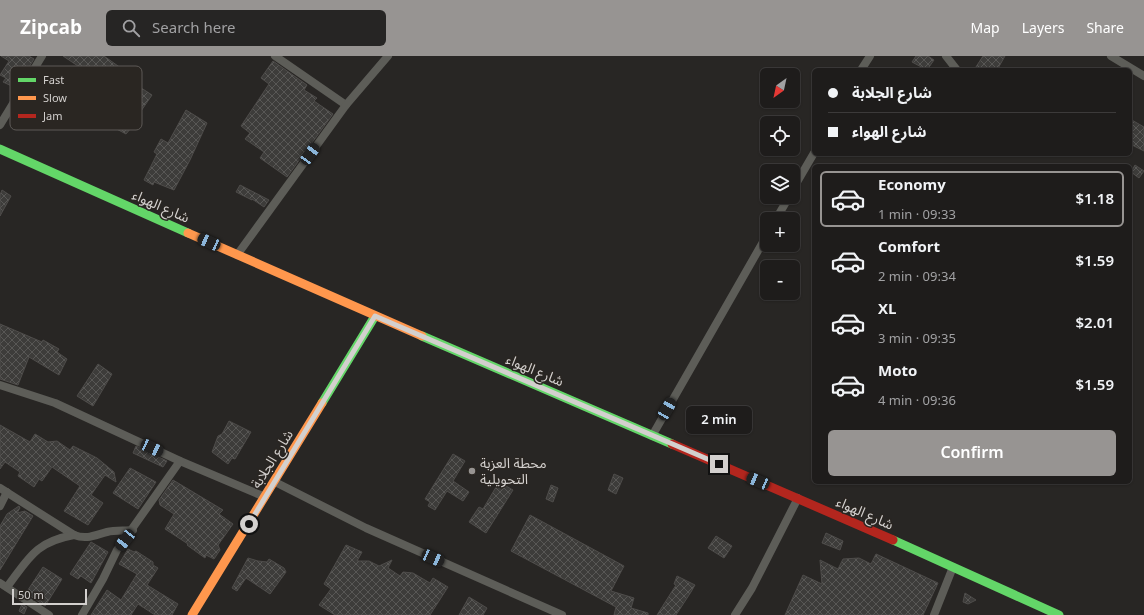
<!DOCTYPE html>
<html lang="en">
<head>
<meta charset="utf-8">
<style>
	:root { --surface:#1e1c1b; --page:#262524; --text:#f1f3f6; --muted:#a1a1a3; --line:#3c3a3a; --accent:#979492 }
	body { margin:0; font-family:Georgia,"Noto Sans Arabic",serif; background:var(--page); color:var(--text); height:100vh; display:flex; flex-direction:column; font-size:15px; white-space:nowrap }
	* { box-sizing:border-box; margin:0 }
	p { font-size:13px; color:var(--muted) }
	.icon { flex:none; width:22px; height:22px; fill:none; stroke:currentColor; stroke-width:2; stroke-linecap:round; stroke-linejoin:round }
	.map { position:relative; flex:1; overflow:hidden }
	.drawer { position:absolute; left:812px; top:108px; width:320px; height:320px; display:flex; flex-direction:column; background:var(--surface); border-radius:6px; box-shadow:0 1px 3px #0004,0 0 0 1px var(--line) }
	.drawer>* { flex:none }
	.top-card { position:absolute; left:812px; top:12px; width:320px; height:88px; border-radius:6px; box-shadow:0 1px 3px #0004,0 0 0 1px var(--line); display:grid; align-content:center; height:88px; padding:0 16px; background:var(--surface) }
	.needle { width:26px; rotate:213deg }
	.tools { position:absolute; left:760px; top:12px; display:grid; gap:8px }
	.tools a { display:grid; place-items:center; width:40px; height:40px; border-radius:6px; background:var(--surface); box-shadow:0 1px 3px #0004,0 0 0 1px var(--line); font-size:20px }
	.scale { position:absolute; left:12px; bottom:10px; width:75px; box-sizing:border-box; padding-left:4px; border:2px solid #d3d0ce; border-top:0; font-size:11px; line-height:14px; white-space:nowrap; color:#d3d0ce; -webkit-text-stroke:3px #2a2622; paint-order:stroke }
	.end { position:absolute; width:18px; height:18px; margin:-9px; border:5px solid #d3d0ce; background:#111; box-shadow:0 0 0 2px #111 }
	.from { border-radius:50% }
	.bubble { position:absolute; height:28px; border-radius:6px; background:var(--surface); box-shadow:0 1px 3px #0004,0 0 0 1px var(--line); font-size:13px; font-weight:600; line-height:28px; text-align:center }
	.car { position:absolute; width:12px; height:24px; margin:-12px -6px; border-radius:5px; box-shadow:0 0 3px 1px #0007; background:linear-gradient(#222 24%,#8ab4d8 0 40%,#222 0 76%,#8ab4d8 0 86%,#222 0) }
	.top-card b { display:flex; align-items:center; gap:14px; height:38px; font-size:15px }
	.top-card b+b { border-top:1px solid var(--line) }
	.top-card i { width:10px; height:10px; background:var(--text) }
	ul { padding:7px 0 0; list-style:none }
	li { display:flex; align-items:center; gap:12px; height:56px; margin:0 8px 6px; padding:0 8px; border:2px solid transparent; border-radius:6px }
	li div { flex:1 }
	li b { display:block; font-size:15px }
	li em { font-style:normal; font-weight:600 }
	li.selected { border-color:var(--accent) }
	li>.icon { width:36px; height:36px; stroke-width:1.5 }
	.action { display:flex; gap:8px; margin-top:auto; padding:8px 16px }
	.action a { flex:1; height:46px; border-radius:6px; background:var(--accent); color:#fff; font-size:16px; font-weight:600; line-height:46px; text-align:center }
	header { display:flex; align-items:center; gap:24px; box-sizing:border-box; height:56px; padding:0 20px; background:var(--accent); color:#fff }
	header strong { font-size:19px }
	nav { display:flex; gap:22px; margin-inline-start:auto; font-size:14px }
	.search { width:280px; height:36px; background:var(--page); display:flex; align-items:center; gap:10px; box-sizing:border-box; padding:0 14px; border-radius:6px; color:var(--muted); font-size:15px }
	.map>svg:first-child { display:block }
	.building { fill:url(#building-cross-hatch); stroke:#4e4c4a }
	.lines { fill:none; stroke-linecap:round; stroke-linejoin:round }
	.street { stroke:#5d5d58; stroke-width:8 }
	.fast { stroke:#63d668; stroke-width:9 }
	.slow { stroke:#ff974d; stroke-width:9 }
	.jam { stroke:#b3261e; stroke-width:9 }
	.route { stroke:#d3d0ce; stroke-width:5 }
	.poi-dot { fill:#979492; stroke:#2a2622; stroke-width:1.5 }
	.labels { text-anchor:middle; stroke-width:3; stroke-linejoin:round; paint-order:stroke }
	.street-label { font-size:14px; fill:#d3d0ce; stroke:#2a2622 }
	.poi-label { font-size:14px; fill:#d3d0ce; stroke:#2a2622; text-anchor:start }
	.key { fill:#2a2622; stroke:#5d5956; stroke-width:1 }
	.key-label { font-size:11px; fill:#d3d0ce }
</style>
</head>
<body>
<header>
<strong>Zipcab</strong>
<div class="search"><svg class="icon" aria-label="search" viewBox="0 0 24 24"><circle cx="10" cy="10" r="6"/><path d="M15 15l6 6"/></svg>Search here</div>
<nav><a>Map</a><a>Layers</a><a>Share</a></nav>
</header>
<div class="map">
<svg width="1144" height="559" viewBox="0 0 1144 559">
	<defs>
		<pattern id="building-cross-hatch" width="8" height="8" patternUnits="userSpaceOnUse"><rect width="8" height="8" fill="#3d3c3a"/><path d="M0 0l8 8M0 8l8-8" fill="none" stroke="#585755"/></pattern>
	</defs>
	<rect width="100%" height="100%" fill="#282624"/>
	<g class="building">
		<path d="M1 0H29L34 3 16 32 3 26 6 22 0 19 9 5Z"/>
		<path d="M63 0H104L132 20 129 24 152 39 139 58 142 59 126 78 107 68 110 64 77 48 84 33 99 40 108 27 86 12 84 14Z"/>
		<path d="M916 0H928L934 4 927 14 912 6Z"/>
		<path d="M983 0H1005L997 14H974Z"/>
		<path d="M273 5 307 29 304 34 317 42 314 45 333 58 287 121 260 102 264 96 245 83 250 77 241 70 269 28 261 22Z"/>
		<path d="M186 54 207 67 190 104 174 134 154 126 153 129 144 124 157 98 154 96 161 83 168 87Z"/>
		<path d="M1130 63 1144 71V95L1130 88Z"/>
		<path d="M1135 109 1144 115 1139 122 1131 116Z"/>
		<path d="M240 129 269 144 264 151 252 143V144L236 136Z"/>
		<path d="M2 134 11 140 0 160V139Z"/>
		<path d="M0 268 42 286 43 284 59 293 57 296 67 303 59 319 29 301 18 329 0 323Z"/>
		<path d="M98 308 112 318 93 350 77 340Z"/>
		<path d="M229 365 251 376 235 403 232 402 228 408 212 396 218 380 222 378Z"/>
		<path d="M0 369 30 386 35 378 48 386 57 385 70 394 73 390 97 402 114 416 116 426 105 419 91 439 103 447 88 469 64 455 80 430 52 411 42 425 39 423 34 431 18 420 20 416 5 406 0 413Z"/>
		<path d="M136 390 167 405 163 411 133 397Z"/>
		<path d="M453 398 465 405 453 425 469 436 463 445 447 435 435 454 428 450 430 446 425 443Z"/>
		<path d="M130 412 156 426 138 453 113 437Z"/>
		<path d="M614 418 623 422 616 438 608 434Z"/>
		<path d="M173 424 223 454 219 458 233 468 218 489 220 494 214 503 206 499 205 502 187 489 188 488 165 473 174 458 160 449 159 444Z"/>
		<path d="M499 426 513 434 486 477 469 466 479 451 483 453Z"/>
		<path d="M551 429 558 432 553 446 546 443Z"/>
		<path d="M19 450 20 452 17 457 25 455 33 460 0 514V470L7 458Z"/>
		<path d="M530 459 624 510 611 535 634 542 631 552 648 557V559H614L616 551 511 495Z"/>
		<path d="M826 477 843 485 840 494 822 487Z"/>
		<path d="M716 480 732 490 724 502 708 492Z"/>
		<path d="M91 486 108 496 91 527 81 520 78 523 70 518Z"/>
		<path d="M346 489 362 496 357 505H369L379 510 392 504 388 512 400 520 403 516 413 517 430 527 433 522 448 531 430 559H335L319 549 331 533 324 528Z"/>
		<path d="M128 493 134 496 136 495 153 506V509L158 512 147 529 178 548 172 559H155L138 548 131 559H91L107 534 121 544 137 518 119 508Z"/>
		<path d="M876 498 938 527 923 559H785L803 519 822 528 820 504 838 513 843 503 859 502 871 508Z"/>
		<path d="M248 502 258 505 267 506 269 503 284 512 286 516 270 538 246 522 237 535 232 532Z"/>
		<path d="M43 511 62 523 45 550 26 537Z"/>
		<path d="M677 520 695 529 691 536 676 559H657L676 529 674 528Z"/>
		<path d="M965 537 976 544 968 548 963 546Z"/>
		<path d="M469 541 487 552 483 559H459Z"/>
		<path d="M22 548 27 551 24 558 19 555Z"/>
	</g>
	<g class="lines">
		<g class="street">
			<path d="M275 0 346 49"/>
			<path d="M946 0 957 14"/>
			<path d="M1111 0 1144 20"/>
			<path d="M861 14 870 0"/>
			<path d="M0 69 42 0"/>
			<path d="M793 133 814 97"/>
			<path d="M776 163 789 141"/>
			<path d="M237 199 346 49 388 0"/>
			<path d="M0 329 55 347 180 405 265 441"/>
			<path d="M652 380 767 179"/>
			<path d="M275 426 366 472 562 559"/>
			<path d="M0 432 74 479C87 484 95 479 107 476 115 474 125 475 133 474"/>
			<path d="M0 450 7 436"/>
			<path d="M0 527 49 559"/>
			<path d="M7 531C29 502 35 486 74 479"/>
			<path d="M82 559 103 523 117 494 180 405"/>
			<path d="M735 559 752 532 798 442"/>
			<path d="M934 559 953 511"/>
		</g>
		<g class="fast">
			<path d="M0 93 188 177"/>
			<path d="M422 280 672 388"/>
			<path d="M322 347 375 260"/>
			<path d="M893 484 1059 559"/>
		</g>
		<g class="slow">
			<path d="M188 177 422 280"/>
			<path d="M192 559 322 347"/>
		</g>
		<path class="jam" d="M672 388 893 484"/>
	</g>
	<g class="lines">
		<path class="route" d="M249 468 375 260 719 408"/>
	</g>
	<circle class="poi-dot" cx="472" cy="415" r="4"/>
	<g class="labels">
		<g class="street-label">
			<text transform="translate(161 150) rotate(24)" y="5">شارع الهواء</text>
			<text transform="translate(535 314) rotate(23)" y="5">شارع الهواء</text>
			<text transform="translate(272 403) rotate(-58)" y="5">شارع الجلابة</text>
			<text transform="translate(865 457) rotate(24)" y="5">شارع الهواء</text>
		</g>
		<g class="poi-label">
			<text x="480" y="412">محطة العزبة<tspan x="480" dy="16">التحويلية</tspan></text>
		</g>
	</g>
	<rect x="10" y="10" width="132" height="64" rx="6" class="key"/>
	<rect x="18" y="22" width="18" height="4" fill="#63d668"/>
	<rect x="18" y="40" width="18" height="4" fill="#ff974d"/>
	<rect x="18" y="58" width="18" height="4" fill="#b3261e"/>
	<g class="key-label">
		<text x="43" y="28">Fast</text>
		<text x="43" y="46">Slow</text>
		<text x="43" y="64">Jam</text>
	</g>
</svg>
<div class="tools">
<a><svg class="needle" viewBox="-14 -14 28 28"><path d="M0-13l5 13h-10z" fill="#e53935"/><path d="M0 13l5-13h-10z" fill="#a1a1a3"/></svg></a>
<a><svg class="icon" aria-label="locate" viewBox="0 0 24 24"><circle cx="12" cy="12" r="6"/><path d="M12 2v4M12 18v4M2 12h4M18 12h4"/></svg></a>
<a><svg class="icon" aria-label="layers" viewBox="0 0 24 24"><path d="M12 4l9 5-9 5-9-5zM3 14l9 5 9-5"/></svg></a>
<a>+</a>
<a>−</a>
</div>
<div class="scale">50 m</div>
<i class="end from" style="left:249px;top:468px"></i>
<i class="end" style="left:719px;top:408px"></i>
<div class="bubble" style="left:686px;top:350px;width:66px">2 min</div>
<i class="car" style="left:310px;top:98px;rotate:36deg"></i>
<i class="car" style="left:209px;top:186px;rotate:294deg"></i>
<i class="car" style="left:667px;top:353px;rotate:30deg"></i>
<i class="car" style="left:152px;top:392px;rotate:115deg"></i>
<i class="car" style="left:758px;top:425px;rotate:293deg"></i>
<i class="car" style="left:125px;top:484px;rotate:218deg"></i>
<i class="car" style="left:433px;top:502px;rotate:114deg"></i>
<div class="top-card">
<b><i class="from"></i>شارع الجلابة</b>
<b><i></i>شارع الهواء</b>
</div>
<section class="drawer">
<ul>
<li class="selected"><svg class="icon" aria-label="car" viewBox="0 0 24 24"><path d="M5 17H2v-5l4-1 3-4h7l3 4 3 1v5h-3M9 17h6M6 11h13"/><circle cx="7" cy="17" r="2"/><circle cx="17" cy="17" r="2"/></svg><div><b>Economy</b><p>1 min · 09:33</p></div><em>$1.18</em></li>
<li><svg class="icon" aria-label="car" viewBox="0 0 24 24"><path d="M5 17H2v-5l4-1 3-4h7l3 4 3 1v5h-3M9 17h6M6 11h13"/><circle cx="7" cy="17" r="2"/><circle cx="17" cy="17" r="2"/></svg><div><b>Comfort</b><p>2 min · 09:34</p></div><em>$1.59</em></li>
<li><svg class="icon" aria-label="car" viewBox="0 0 24 24"><path d="M5 17H2v-5l4-1 3-4h7l3 4 3 1v5h-3M9 17h6M6 11h13"/><circle cx="7" cy="17" r="2"/><circle cx="17" cy="17" r="2"/></svg><div><b>XL</b><p>3 min · 09:35</p></div><em>$2.01</em></li>
<li><svg class="icon" aria-label="car" viewBox="0 0 24 24"><path d="M5 17H2v-5l4-1 3-4h7l3 4 3 1v5h-3M9 17h6M6 11h13"/><circle cx="7" cy="17" r="2"/><circle cx="17" cy="17" r="2"/></svg><div><b>Moto</b><p>4 min · 09:36</p></div><em>$1.59</em></li>
</ul>
<div class="action"><a>Confirm</a></div>
</section>
</div>
</body>
</html>
